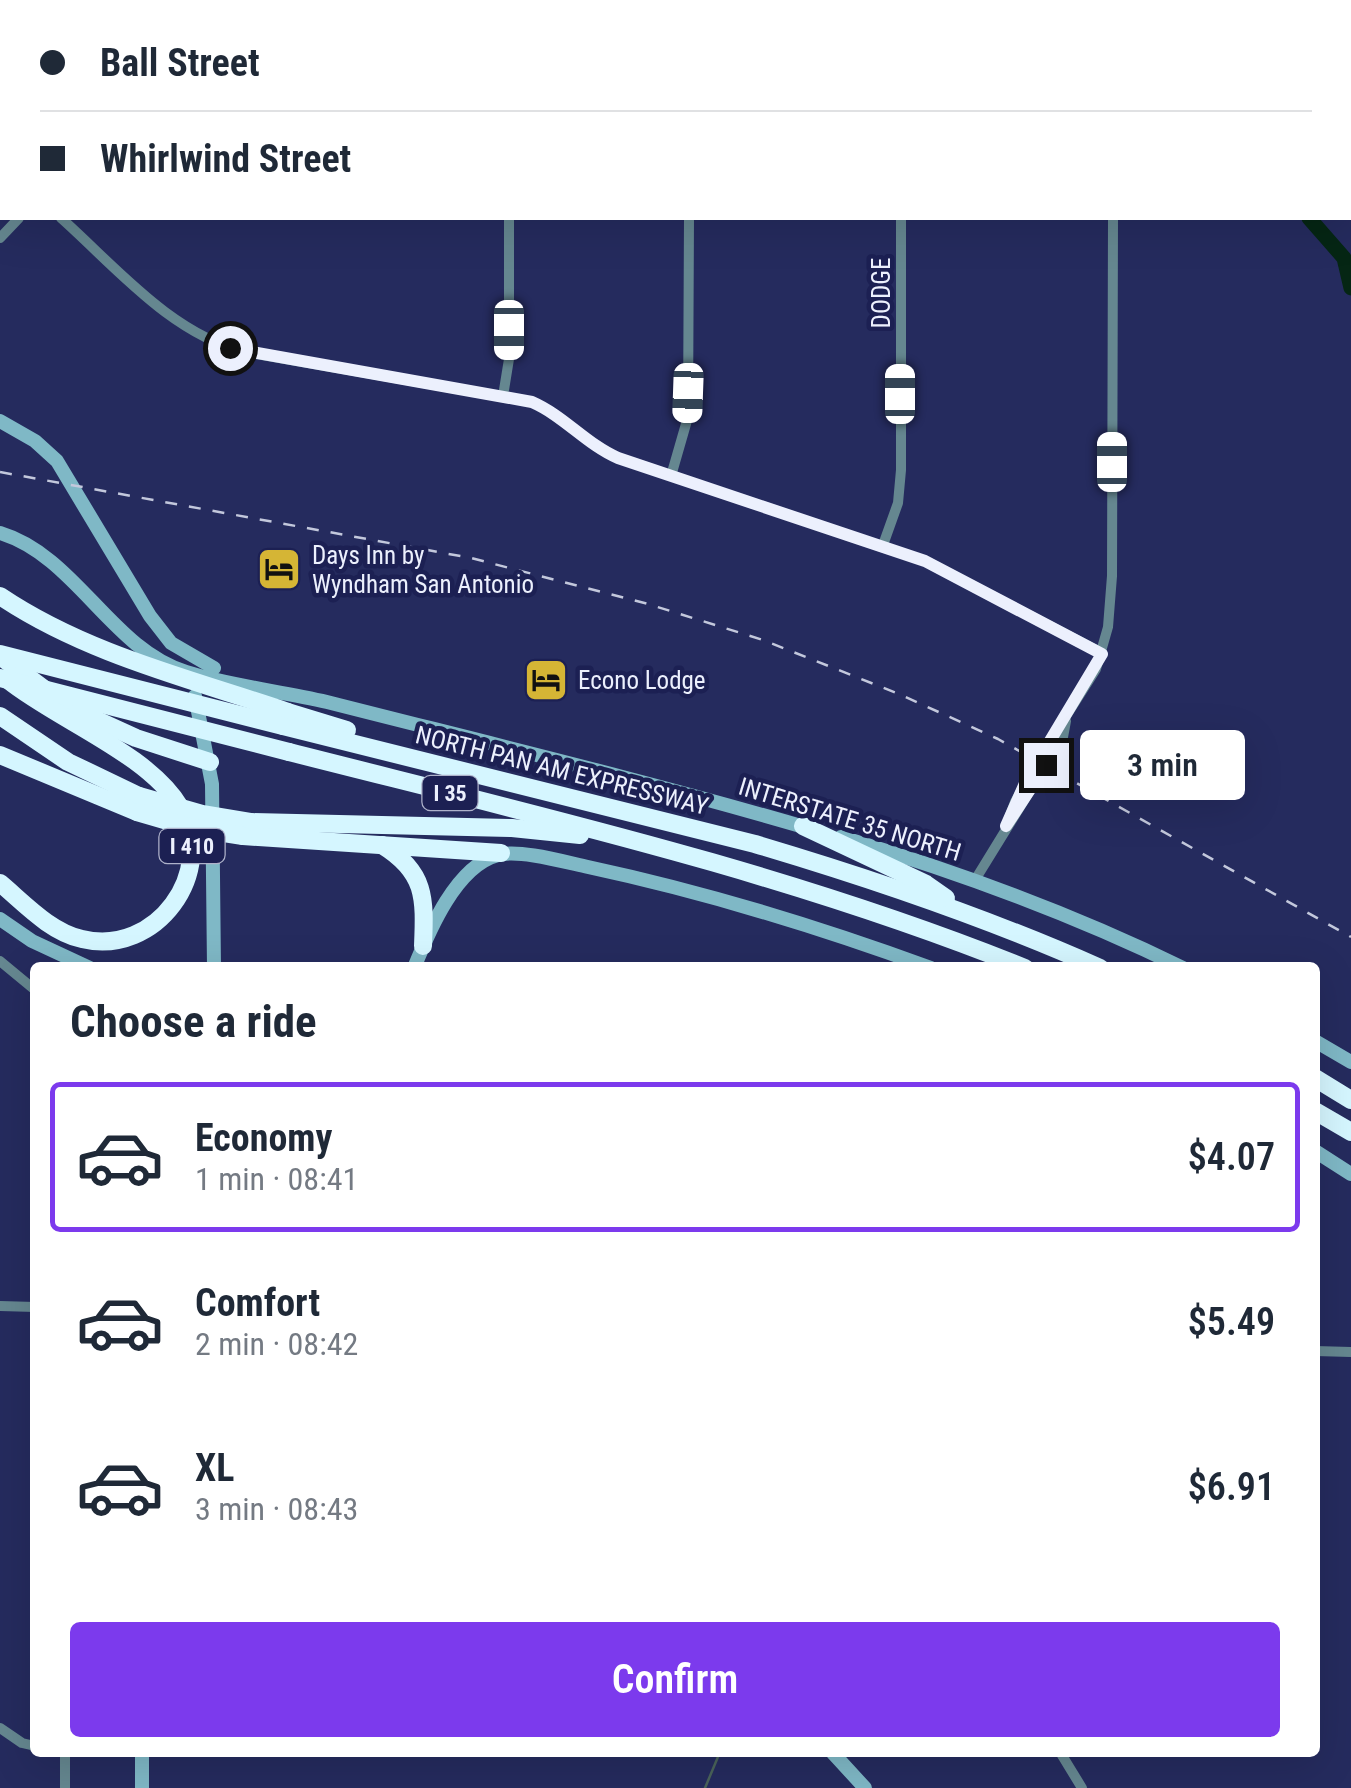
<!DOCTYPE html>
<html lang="en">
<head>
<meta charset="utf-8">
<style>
	:root { --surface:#fff; --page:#f6f6f7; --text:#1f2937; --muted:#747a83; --line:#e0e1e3; --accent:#7c3aed }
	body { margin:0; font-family:"Roboto Condensed",sans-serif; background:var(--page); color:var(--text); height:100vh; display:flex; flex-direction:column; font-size:38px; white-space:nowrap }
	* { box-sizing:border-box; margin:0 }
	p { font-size:32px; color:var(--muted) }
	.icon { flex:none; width:55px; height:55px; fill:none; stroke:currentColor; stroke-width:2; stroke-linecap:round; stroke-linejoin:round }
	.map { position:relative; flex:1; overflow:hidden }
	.details { position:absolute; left:30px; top:962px; width:1290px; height:795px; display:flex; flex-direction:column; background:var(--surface); border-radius:10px; box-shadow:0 10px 40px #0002 }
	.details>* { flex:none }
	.guide { position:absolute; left:0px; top:0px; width:1352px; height:220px; box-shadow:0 10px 40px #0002; display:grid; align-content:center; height:220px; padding:0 40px; background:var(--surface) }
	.end { position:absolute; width:45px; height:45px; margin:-22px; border:12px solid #ecf0fd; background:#111; box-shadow:0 0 0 5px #111 }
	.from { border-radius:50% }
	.bubble { position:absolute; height:70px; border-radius:10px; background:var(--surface); box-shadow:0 10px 40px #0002; font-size:32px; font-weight:600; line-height:70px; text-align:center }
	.car { position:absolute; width:30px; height:60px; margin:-30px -15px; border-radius:12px; box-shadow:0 0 8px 2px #0007; background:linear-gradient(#fff 24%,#345 0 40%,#fff 0 76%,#345 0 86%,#fff 0) }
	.guide b { display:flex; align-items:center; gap:35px; height:95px; font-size:38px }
	.guide b+b { border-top:2px solid var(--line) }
	.guide i { width:25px; height:25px; background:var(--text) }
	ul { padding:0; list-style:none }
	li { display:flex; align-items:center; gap:30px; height:150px; margin:0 20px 15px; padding:0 20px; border:5px solid transparent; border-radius:10px }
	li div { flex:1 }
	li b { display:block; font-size:38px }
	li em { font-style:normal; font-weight:600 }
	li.on { border-color:var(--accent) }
	li>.icon { width:90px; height:90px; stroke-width:1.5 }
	h2 { padding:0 40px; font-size:45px; line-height:120px }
	.button { display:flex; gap:20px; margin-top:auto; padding:20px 40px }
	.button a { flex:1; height:115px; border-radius:10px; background:var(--accent); color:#fff; font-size:40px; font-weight:600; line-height:115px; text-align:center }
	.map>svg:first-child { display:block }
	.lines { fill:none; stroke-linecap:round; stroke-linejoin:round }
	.stream { stroke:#4a635a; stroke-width:2.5 }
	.river { stroke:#052614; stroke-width:15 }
	.street { stroke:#658790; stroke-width:10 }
	.secondary { stroke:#7fb8c6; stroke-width:14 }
	.highway { stroke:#d5f6ff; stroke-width:18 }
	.rail { stroke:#c3c8dc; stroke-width:2.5; stroke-dasharray:12 12; stroke-linecap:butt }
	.highway-bridge { stroke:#d5f6ff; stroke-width:18 }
	.route { stroke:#ecf0fd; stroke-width:12 }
	.labels { text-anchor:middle; stroke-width:9; stroke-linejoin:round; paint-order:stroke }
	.shield { fill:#1c2053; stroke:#aeb2ca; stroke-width:2.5 }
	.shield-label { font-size:22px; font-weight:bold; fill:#ecf0fd }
	.street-label { font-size:25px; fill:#ecf0fd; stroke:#1c2053 }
	.poi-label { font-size:25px; fill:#ecf0fd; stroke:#1c2053; text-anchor:start }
</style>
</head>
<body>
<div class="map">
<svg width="1351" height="1788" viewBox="0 0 1351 1788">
	<rect width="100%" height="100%" fill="#252b5e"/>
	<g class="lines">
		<g class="stream">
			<path d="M1271 2 1272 0"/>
			<path d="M1350 34H1351"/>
			<path d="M705 1788 720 1752"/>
		</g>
		<g class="river">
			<path d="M1267 0 1270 2"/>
			<path d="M1309 218 1344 258 1351 288"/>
		</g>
		<g class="street">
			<path d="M487 0 489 2"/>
			<path d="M123 2 124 0"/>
			<path d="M61 218C116 267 171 334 245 352L532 402C564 416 586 444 618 458L925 561 1102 653"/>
			<path d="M0 238 19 218"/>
			<path d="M503 396 509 359V218"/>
			<path d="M671 476 688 417 689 218"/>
			<path d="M883 545 898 503 901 470V218"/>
			<path d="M1006 826 1015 802 1038 760 1096 669 1108 627 1112 576 1113 218"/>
			<path d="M975 880 1063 737 1066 721"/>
			<path d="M0 961 35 990"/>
			<path d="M0 1306 35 1307"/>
			<path d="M1315 1351 1351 1352"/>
			<path d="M0 1728 22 1743 35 1746"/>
			<path d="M1060 1752 1082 1788"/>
			<path d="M65 1788V1752"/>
		</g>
		<g class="secondary">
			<path d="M0 421 35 441 57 461 150 616 171 643 214 668"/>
			<path d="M0 533C76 556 111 649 186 672 231 686 280 691 327 702 488 743 651 782 811 829"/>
			<path d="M195 696 212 784 214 968"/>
			<path d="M841 837C958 872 1073 914 1183 968"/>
			<path d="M0 919 32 941 90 968"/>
			<path d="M414 968C429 931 456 866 498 855 519 849 565 862 588 867 705 892 819 927 931 968"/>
			<path d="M1315 1041 1351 1062"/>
			<path d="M1315 1151 1351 1174"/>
			<path d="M832 1752 865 1788"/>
			<path d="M142 1788V1752"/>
		</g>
		<g class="highway">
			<path d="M0 656 68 707 136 738 210 762"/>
			<path d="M288 712 347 730"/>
			<path d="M0 716 68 762 139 796"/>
			<path d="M283 726 755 844C873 879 988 918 1100 968"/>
			<path d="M289 752C536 815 787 872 1025 968"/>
			<path d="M0 755 137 812"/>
			<path d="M250 822 512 828 580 835"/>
			<path d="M803 826 926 884 946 898"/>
			<path d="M243 836 501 853"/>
			<path d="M382 845C426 872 425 898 423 946"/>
			<path d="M0 883C24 903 50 932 82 939 156 957 218 872 180 807 149 754 56 719 8 680"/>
			<path d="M1315 1078 1351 1100"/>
			<path d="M1315 1111 1351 1132"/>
		</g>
		<path class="rail" d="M0 472 471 558 648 604 763 640 899 694 998 739 1351 937"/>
		<g class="highway-bridge">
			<path d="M0 596C86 654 191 679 288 712"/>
			<path d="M0 654 283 726"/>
			<path d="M0 678 289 752"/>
			<path d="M139 796 202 814 250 822"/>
			<path d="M137 812 192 828 243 836"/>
		</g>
	</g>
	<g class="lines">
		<path class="route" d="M230 348 532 402C564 416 586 444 618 458L925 561 1102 654 1026 781 1006 826 1046 765"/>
	</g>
	<defs>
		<g id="hotel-square" transform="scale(2.25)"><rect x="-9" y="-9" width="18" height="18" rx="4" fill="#d5b535" stroke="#1c2053"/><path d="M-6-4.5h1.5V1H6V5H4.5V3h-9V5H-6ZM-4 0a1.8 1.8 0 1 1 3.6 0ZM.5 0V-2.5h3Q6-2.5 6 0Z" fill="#111"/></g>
	</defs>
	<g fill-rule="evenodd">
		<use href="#hotel-square" x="279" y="569"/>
		<use href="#hotel-square" x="546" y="680"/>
	</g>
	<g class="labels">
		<g class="shield">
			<rect x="422.5" y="776" width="55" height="34" rx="8"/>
			<rect x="159.5" y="829" width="65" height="34" rx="8"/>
		</g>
		<g class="shield-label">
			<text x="450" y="801">I 35</text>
			<text x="192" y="854">I 410</text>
		</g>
		<g class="street-label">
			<text transform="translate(881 293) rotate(-90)" y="9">DODGE</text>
			<text transform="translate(562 770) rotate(14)" y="9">NORTH PAN AM EXPRESSWAY</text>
			<text transform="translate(850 819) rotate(17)" y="9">INTERSTATE 35 NORTH</text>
		</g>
		<g class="poi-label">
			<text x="312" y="564">Days Inn by<tspan x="312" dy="29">Wyndham San Antonio</tspan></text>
			<text x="578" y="689">Econo Lodge</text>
		</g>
	</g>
</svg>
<i class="end from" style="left:230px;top:348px"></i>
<i class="end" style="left:1046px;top:765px"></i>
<div class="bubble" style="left:1080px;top:730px;width:165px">3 min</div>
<i class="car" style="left:509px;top:330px;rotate:180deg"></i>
<i class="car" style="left:688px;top:393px;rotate:182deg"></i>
<i class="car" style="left:900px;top:394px;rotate:0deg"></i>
<i class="car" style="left:1112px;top:462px;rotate:0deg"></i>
<div class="guide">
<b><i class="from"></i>Ball Street</b>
<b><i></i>Whirlwind Street</b>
</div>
<section class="details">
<h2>Choose a ride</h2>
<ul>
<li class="on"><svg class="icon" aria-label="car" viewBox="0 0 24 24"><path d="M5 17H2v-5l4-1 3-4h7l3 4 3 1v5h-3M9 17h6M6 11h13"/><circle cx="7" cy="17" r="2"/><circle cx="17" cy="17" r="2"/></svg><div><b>Economy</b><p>1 min · 08:41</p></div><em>$4.07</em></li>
<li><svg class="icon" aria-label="car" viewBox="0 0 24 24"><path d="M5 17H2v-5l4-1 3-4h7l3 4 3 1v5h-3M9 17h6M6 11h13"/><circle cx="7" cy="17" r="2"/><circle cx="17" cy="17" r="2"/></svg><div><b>Comfort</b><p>2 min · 08:42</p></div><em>$5.49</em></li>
<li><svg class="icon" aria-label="car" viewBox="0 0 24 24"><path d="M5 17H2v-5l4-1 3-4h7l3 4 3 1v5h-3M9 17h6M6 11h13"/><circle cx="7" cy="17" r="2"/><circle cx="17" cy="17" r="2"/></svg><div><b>XL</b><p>3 min · 08:43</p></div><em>$6.91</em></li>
</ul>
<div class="button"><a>Confirm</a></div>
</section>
</div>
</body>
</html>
